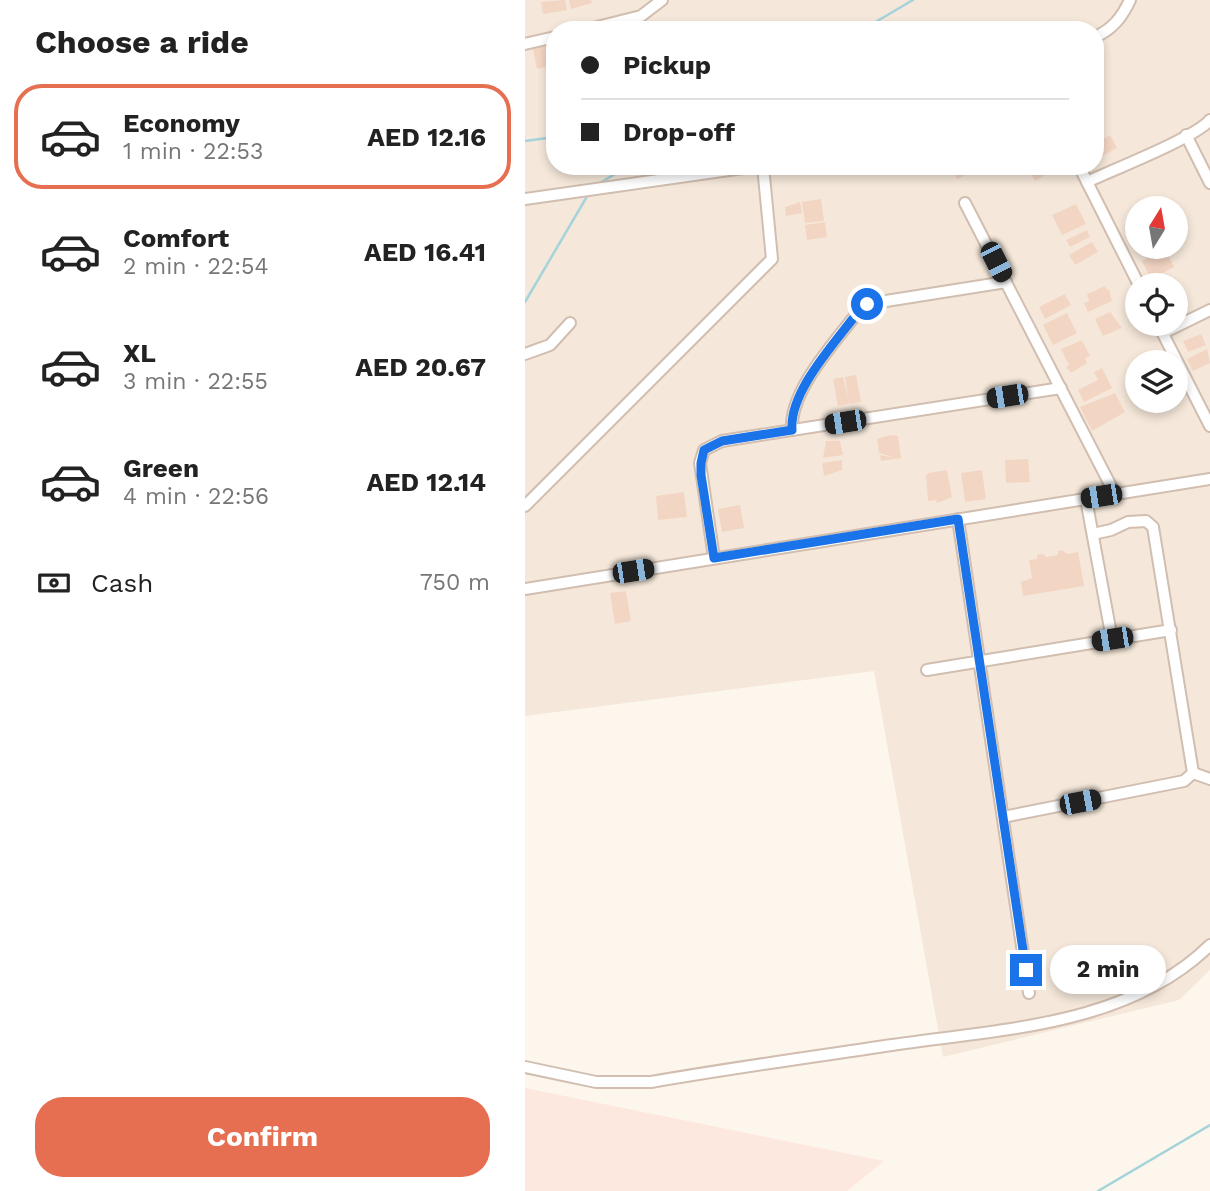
<!DOCTYPE html>
<html lang="en">
<head>
<meta charset="utf-8">
<style>
	:root { --surface:#fff; --page:#f2f2f2; --text:#222; --muted:#767676; --line:#e0e0e0; --accent:#e76f51 }
	body { margin:0; font-family:"Work Sans",sans-serif; background:var(--page); color:var(--text); height:100vh; display:flex; flex-direction:column; font-size:26px; white-space:nowrap }
	* { box-sizing:border-box; margin:0 }
	p { font-size:23px; color:var(--muted) }
	.icon { flex:none; width:38px; height:38px; fill:none; stroke:currentColor; stroke-width:2; stroke-linecap:round; stroke-linejoin:round }
	.map { position:relative; flex:1; overflow:hidden }
	.sheet { display:flex; flex-direction:column; background:var(--surface); width:525px }
	.sheet>* { flex:none }
	.hud { position:absolute; left:21px; top:21px; width:558px; height:154px; border-radius:28px; box-shadow:0 4px 10px #0003; display:grid; align-content:center; height:154px; padding:0 35px; background:var(--surface) }
	.needle { width:46px; rotate:11deg }
	.fabs { position:absolute; left:600px; top:196px; display:grid; gap:14px }
	.fabs a { display:grid; place-items:center; width:63px; height:63px; border-radius:50%; background:var(--surface); box-shadow:0 4px 10px #0003; font-size:35px }
	.end { position:absolute; width:32px; height:32px; margin:-16px; border:9px solid #1a73e8; background:#fff; box-shadow:0 0 0 4px #fff }
	.from { border-radius:50% }
	.bubble { position:absolute; height:49px; border-radius:24px; background:var(--surface); box-shadow:0 4px 10px #0003; font-size:23px; font-weight:700; line-height:49px; text-align:center }
	.car { position:absolute; width:21px; height:42px; margin:-21px -10px; border-radius:9px; box-shadow:0 0 5px 2px #0007; background:linear-gradient(#222 24%,#8ab4d8 0 40%,#222 0 76%,#8ab4d8 0 86%,#222 0) }
	.hud b { display:flex; align-items:center; gap:24px; height:66px; font-size:26px }
	.hud b+b { border-top:2px solid var(--line) }
	.hud i { width:18px; height:18px; background:var(--text) }
	ul { padding:0; list-style:none }
	li { display:flex; align-items:center; gap:21px; height:105px; margin:0 14px 10px; padding:0 21px; border:4px solid transparent; border-radius:28px }
	li div { flex:1 }
	li b { display:block; font-size:26px }
	li em { font-style:normal; font-weight:700 }
	li.active { border-color:var(--accent) }
	li>.icon { width:63px; height:63px; stroke-width:1.5 }
	h2 { padding:0 35px; font-size:32px; line-height:84px }
	.pay { display:flex; align-items:center; gap:18px; height:77px; padding:0 35px; font-size:26px }
	.pay p { margin-inline-start:auto }
	.action { display:flex; gap:14px; margin-top:auto; padding:14px 35px }
	.action a { flex:1; height:80px; border-radius:28px; background:var(--accent); color:#fff; font-size:28px; font-weight:700; line-height:80px; text-align:center }
	main { display:flex; flex:1; min-height:0 }
	.map>svg:first-child { display:block }
	.residential { fill:#f5e8da; fill-rule:evenodd }
	.commercial { fill:#fde8e0 }
	.lines { fill:none; stroke-linecap:round; stroke-linejoin:round }
	.stream { stroke:#a5d3da; stroke-width:2.5 }
	.building { fill:#f3d5c3 }
	.minor-casing { stroke:#d1beb0; stroke-width:14 }
	.minor { stroke:#fff; stroke-width:10 }
	.route { stroke:#1a73e8; stroke-width:9 }
</style>
</head>
<body>
<main>
<section class="sheet">
<h2>Choose a ride</h2>
<ul>
<li class="active"><svg class="icon" aria-label="car" viewBox="0 0 24 24"><path d="M5 17H2v-5l4-1 3-4h7l3 4 3 1v5h-3M9 17h6M6 11h13"/><circle cx="7" cy="17" r="2"/><circle cx="17" cy="17" r="2"/></svg><div><b>Economy</b><p>1 min · 22:53</p></div><em>AED 12.16</em></li>
<li><svg class="icon" aria-label="car" viewBox="0 0 24 24"><path d="M5 17H2v-5l4-1 3-4h7l3 4 3 1v5h-3M9 17h6M6 11h13"/><circle cx="7" cy="17" r="2"/><circle cx="17" cy="17" r="2"/></svg><div><b>Comfort</b><p>2 min · 22:54</p></div><em>AED 16.41</em></li>
<li><svg class="icon" aria-label="car" viewBox="0 0 24 24"><path d="M5 17H2v-5l4-1 3-4h7l3 4 3 1v5h-3M9 17h6M6 11h13"/><circle cx="7" cy="17" r="2"/><circle cx="17" cy="17" r="2"/></svg><div><b>XL</b><p>3 min · 22:55</p></div><em>AED 20.67</em></li>
<li><svg class="icon" aria-label="car" viewBox="0 0 24 24"><path d="M5 17H2v-5l4-1 3-4h7l3 4 3 1v5h-3M9 17h6M6 11h13"/><circle cx="7" cy="17" r="2"/><circle cx="17" cy="17" r="2"/></svg><div><b>Green</b><p>4 min · 22:56</p></div><em>AED 12.14</em></li>
</ul>
<div class="pay"><svg class="icon" aria-label="cash" viewBox="0 0 24 24"><path d="M3 7h18v10H3z"/><circle cx="12" cy="12" r="2"/></svg>Cash<p>750 m</p></div>
<div class="action"><a>Confirm</a></div>
</section>
<div class="map">
<svg width="685" height="1191" viewBox="0 0 685 1191">
	<rect width="100%" height="100%" fill="#fdf6ec"/>
	<path class="residential" d="M0 0H685V970L654 1000 418 1057 349 671 0 716ZM30 30H570V166H30ZM612 208H651V247H612ZM612 285H651V324H612ZM612 362H651V401H612Z"/>
	<path class="commercial" d="M0 1088 359 1161 322 1191H0Z"/>
	<g class="lines">
		<g class="stream">
			<path d="M337 30 388 0"/>
			<path d="M0 141 30 137"/>
			<path d="M73 184 104 166"/>
			<path d="M0 302 64 193"/>
			<path d="M573 1191 685 1125"/>
		</g>
	</g>
	<g class="building">
		<path d="M40 0 42 10 18 14 16 2Z"/>
		<path d="M44 0H66L67 3 46 9Z"/>
		<path d="M29 44 30 65 12 69 8 49Z"/>
		<path d="M585 135 592 148 570 160V144Z"/>
		<path d="M426 166H449L451 170 432 179Z"/>
		<path d="M513 166H531L532 168 510 181 504 171Z"/>
		<path d="M296 199 299 221 280 223 277 202Z"/>
		<path d="M275 202 277 213 261 216 260 207Z"/>
		<path d="M551 204 561 224 537 235 527 215Z"/>
		<path d="M300 222 302 237 282 240 280 225Z"/>
		<path d="M562 230 565 237 545 247 541 240Z"/>
		<path d="M567 242 573 252 550 265 544 255Z"/>
		<path d="M640 249 649 267 626 279 617 261Z"/>
		<path d="M580 286 582 290 584 289 587 301 563 312 559 303 564 301 562 294Z"/>
		<path d="M540 294 546 305 520 319 514 307Z"/>
		<path d="M585 312 597 328 578 336 570 319Z"/>
		<path d="M542 313 552 333 528 345 518 325Z"/>
		<path d="M676 334 681 345 663 352 658 341Z"/>
		<path d="M557 340 565 356 560 358 562 363 546 373 541 367 544 365 536 349Z"/>
		<path d="M682 349 685 363 668 371 662 359Z"/>
		<path d="M577 368 587 388 559 402 553 390 573 380 569 372Z"/>
		<path d="M331 375 336 402 324 404 320 377Z"/>
		<path d="M318 377 324 401 323 404 313 406 308 379Z"/>
		<path d="M590 393 600 412 567 431 555 407Z"/>
		<path d="M365 435 373 436 376 458 356 461 355 455 371 458 354 453 352 439Z"/>
		<path d="M301 441H315L318 455 298 458Z"/>
		<path d="M503 459 505 482 481 483 480 460Z"/>
		<path d="M317 460V470L299 476 297 463Z"/>
		<path d="M422 470 427 497 412 503 411 500 403 501 401 476 404 473Z"/>
		<path d="M457 470 461 499 440 502 436 473Z"/>
		<path d="M159 492 162 517 133 520 131 496Z"/>
		<path d="M215 505 219 528 197 532 193 509Z"/>
		<path d="M537 550 542 554 553 552 559 586 498 596 496 582 507 578 504 560 512 559V555L518 554 521 557 533 555V551Z"/>
		<path d="M101 591 106 621 90 624 85 593Z"/>
	</g>
	<g class="lines">
		<g class="minor-casing">
			<g id="minor">
				<path d="M60 30 116 16 137 0"/>
				<path d="M570 37C588 29 597 17 605 0"/>
				<path d="M0 44 30 37"/>
				<path d="M661 135 685 183"/>
				<path d="M554 166 614 285"/>
				<path d="M562 182C587 170 670 138 685 120"/>
				<path d="M0 199 232 166"/>
				<path d="M440 203 590 494"/>
				<path d="M633 324 685 426"/>
				<path d="M638 333 685 310"/>
				<path d="M0 354 25 345 45 323"/>
				<path d="M267 430C264 390 312 340 336 308L342 304 481 282"/>
				<path d="M561 499 587 639"/>
				<path d="M0 506 247 259 238 166"/>
				<path d="M433 519 504 993"/>
				<path d="M189 558 175 463 179 450 197 441 536 388"/>
				<path d="M0 589 685 479"/>
				<path d="M402 670 646 630"/>
				<path d="M668 773 685 779"/>
				<path d="M478 817 659 781 668 773 628 527 621 521 603 522 586 530 568 534"/>
				<path d="M0 1067 71 1082H126C206 1068 287 1057 367 1045 475 1029 603 1026 685 945"/>
			</g>
		</g>
		<use href="#minor" class="minor"/>
	</g>
	<g class="lines">
		<path class="route" d="M342 304 336 308C313 340 264 390 267 430L197 441 179 450 176 463V475L189 558 433 519 501 970"/>
	</g>
</svg>
<div class="fabs">
<a><svg class="needle" viewBox="-14 -14 28 28"><path d="M0-13l5 13h-10z" fill="#e53935"/><path d="M0 13l5-13h-10z" fill="#767676"/></svg></a>
<a><svg class="icon" aria-label="locate" viewBox="0 0 24 24"><circle cx="12" cy="12" r="6"/><path d="M12 2v4M12 18v4M2 12h4M18 12h4"/></svg></a>
<a><svg class="icon" aria-label="layers" viewBox="0 0 24 24"><path d="M12 4l9 5-9 5-9-5zM3 14l9 5 9-5"/></svg></a>
</div>
<i class="end from" style="left:342px;top:304px"></i>
<i class="end" style="left:501px;top:970px"></i>
<div class="bubble" style="left:525px;top:945px;width:116px">2 min</div>
<i class="car" style="left:471px;top:262px;rotate:153deg"></i>
<i class="car" style="left:482px;top:396px;rotate:261deg"></i>
<i class="car" style="left:320px;top:422px;rotate:261deg"></i>
<i class="car" style="left:576px;top:496px;rotate:261deg"></i>
<i class="car" style="left:108px;top:571px;rotate:81deg"></i>
<i class="car" style="left:587px;top:639px;rotate:261deg"></i>
<i class="car" style="left:555px;top:802px;rotate:79deg"></i>
<div class="hud">
<b><i class="from"></i>Pickup</b>
<b><i></i>Drop-off</b>
</div>
</div>
</main>
</body>
</html>
